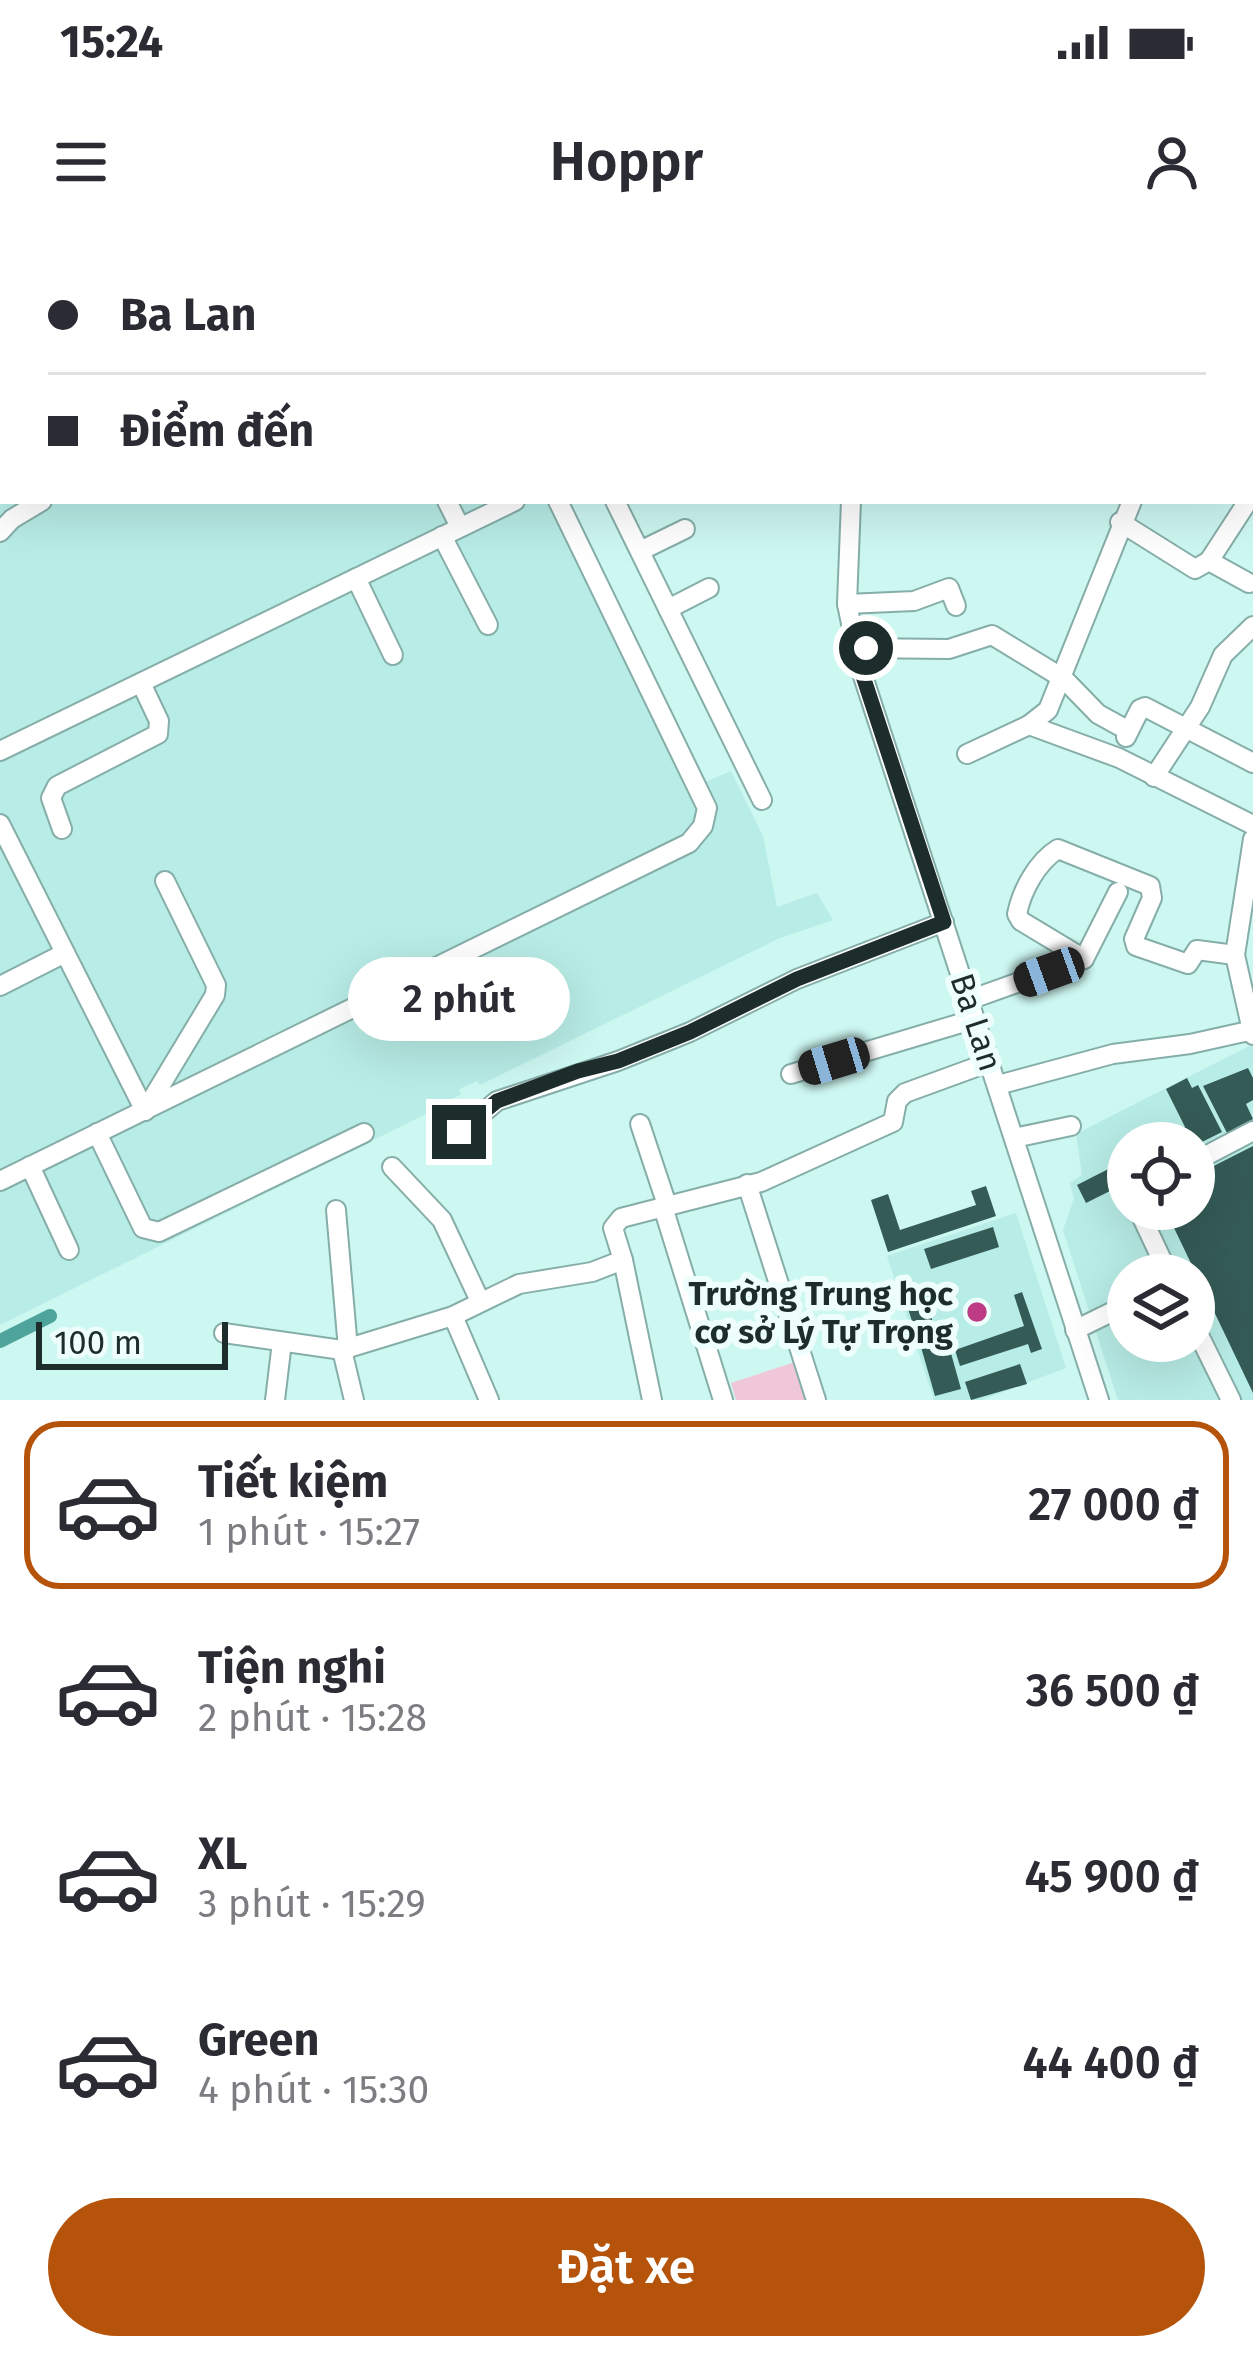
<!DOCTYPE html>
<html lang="vi">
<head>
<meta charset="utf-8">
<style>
	:root { --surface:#fff; --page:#f2f2f3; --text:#2b2b33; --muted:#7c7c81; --line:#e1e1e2; --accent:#b45309 }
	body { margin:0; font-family:"Fira Sans",sans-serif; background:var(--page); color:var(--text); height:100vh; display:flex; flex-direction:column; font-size:45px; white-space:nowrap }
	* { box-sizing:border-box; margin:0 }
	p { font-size:39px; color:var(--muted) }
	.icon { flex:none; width:66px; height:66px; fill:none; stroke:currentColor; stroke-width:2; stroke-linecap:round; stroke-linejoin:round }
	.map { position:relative; height:1160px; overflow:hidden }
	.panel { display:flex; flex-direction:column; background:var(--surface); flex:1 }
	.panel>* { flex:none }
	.banner { position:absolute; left:0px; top:0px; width:1254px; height:264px; box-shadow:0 12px 48px #0002; display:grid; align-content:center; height:264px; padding:0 48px; background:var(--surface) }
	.buttons { position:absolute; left:1107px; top:882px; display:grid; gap:24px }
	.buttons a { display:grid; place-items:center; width:108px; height:108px; border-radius:50%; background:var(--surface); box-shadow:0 12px 48px #0002; font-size:60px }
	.scale { position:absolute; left:36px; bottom:30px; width:192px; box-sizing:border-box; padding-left:12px; border:6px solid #1d2d2b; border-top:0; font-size:33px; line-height:42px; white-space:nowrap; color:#1d2d2b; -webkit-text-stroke:9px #edfefc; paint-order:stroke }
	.end { position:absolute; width:54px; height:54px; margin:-27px; border:15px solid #1d2d2b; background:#fff; box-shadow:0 0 0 6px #fff }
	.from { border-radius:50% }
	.bubble { position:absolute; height:84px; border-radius:42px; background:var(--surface); box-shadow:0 12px 48px #0002; font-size:39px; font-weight:600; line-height:84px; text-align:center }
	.car { position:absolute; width:36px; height:72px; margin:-36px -18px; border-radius:15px; box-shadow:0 0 9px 3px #0007; background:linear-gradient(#222 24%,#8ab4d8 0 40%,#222 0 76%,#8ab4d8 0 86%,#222 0) }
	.banner b { display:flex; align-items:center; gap:42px; height:114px; font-size:45px }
	.banner b+b { border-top:3px solid var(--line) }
	.banner i { width:30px; height:30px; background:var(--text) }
	ul { padding:21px 0 0; list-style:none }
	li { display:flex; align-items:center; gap:36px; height:168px; margin:0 24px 18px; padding:0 24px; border:6px solid transparent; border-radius:36px }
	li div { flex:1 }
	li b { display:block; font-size:45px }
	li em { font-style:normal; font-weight:600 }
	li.current { border-color:var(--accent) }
	li>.icon { width:108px; height:108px; stroke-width:1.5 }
	.cta { display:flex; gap:24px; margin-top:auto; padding:24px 48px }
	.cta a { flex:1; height:138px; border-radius:72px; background:var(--accent); color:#fff; font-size:48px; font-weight:600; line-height:138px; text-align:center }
	.status { display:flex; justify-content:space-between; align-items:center; height:84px; padding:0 60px; background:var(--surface); direction:ltr }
	.status svg { height:33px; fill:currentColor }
	header { display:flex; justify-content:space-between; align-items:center; height:156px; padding:0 48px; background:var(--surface); font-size:54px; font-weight:600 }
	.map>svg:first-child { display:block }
	.built { fill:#b8ece6; fill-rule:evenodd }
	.green { fill:#f0c7d9 }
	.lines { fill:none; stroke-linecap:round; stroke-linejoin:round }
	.canal { stroke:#4ea39b; stroke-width:14 }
	.building { fill:#355b57 }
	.minor-casing { stroke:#86aea9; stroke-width:22 }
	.minor { stroke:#fff; stroke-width:18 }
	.rail { stroke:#3a4f4c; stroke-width:4.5; stroke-dasharray:6 12; stroke-linecap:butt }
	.route { stroke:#1d2d2b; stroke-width:15 }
	.poi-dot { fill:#bd3c85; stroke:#edfefc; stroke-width:4.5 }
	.labels { text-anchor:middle; stroke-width:12; stroke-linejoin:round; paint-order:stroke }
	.street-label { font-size:33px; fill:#1d2d2b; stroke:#edfefc }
	.poi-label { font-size:33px; font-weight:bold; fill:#1d2d2b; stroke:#edfefc; text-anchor:end }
</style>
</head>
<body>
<div class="status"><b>15:24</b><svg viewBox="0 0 49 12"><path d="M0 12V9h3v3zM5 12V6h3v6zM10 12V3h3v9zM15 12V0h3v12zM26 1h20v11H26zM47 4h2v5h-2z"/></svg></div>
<header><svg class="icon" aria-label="menu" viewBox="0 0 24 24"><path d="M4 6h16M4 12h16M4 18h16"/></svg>Hoppr<svg class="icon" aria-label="person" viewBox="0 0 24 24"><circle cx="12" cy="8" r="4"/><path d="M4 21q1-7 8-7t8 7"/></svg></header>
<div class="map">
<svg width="1253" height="1160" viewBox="0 0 1253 1160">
	<rect width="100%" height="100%" fill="#cdf7f1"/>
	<g class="built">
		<path d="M0 27H3V261H570L706 542 731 531 763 596 777 667 817 653 833 680 780 698 480 845 477 841 459 849 461 854 428 873 0 1085Z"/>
		<path d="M1253 804V1160H1118L1063 990 1074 959 1070 943 1082 935 1076 894ZM1128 903H1194V969H1128ZM1128 1035H1194V1101H1128Z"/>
		<path d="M1016 973 1066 1128 982 1160H934L887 1016Z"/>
	</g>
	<path class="green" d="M795 1122 807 1160H736L731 1143Z"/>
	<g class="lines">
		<path class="canal" d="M0 1101 50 1076"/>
	</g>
	<g class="building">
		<path d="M1248 828 1253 838V860L1246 864 1253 879 1227 893 1203 846Z"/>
		<path d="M1187 838 1192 848 1198 845 1222 892 1194 906V903H1153L1185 887 1166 849Z"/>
		<path d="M1253 906V1153L1165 969H1194V936Z"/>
		<path d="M1128 919V942L1086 963 1077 945Z"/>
		<path d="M986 946 996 976 888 1012 871 960 888 954 900 990 976 965 971 951Z"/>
		<path d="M993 987 999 1007 931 1029 924 1009Z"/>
		<path d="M922 1048 937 1095 918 1100 903 1053Z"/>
		<path d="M1022 1052 1042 1109 1031 1113 1028 1104 960 1126 955 1110 1024 1086 1014 1055Z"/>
		<path d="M947 1099 961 1149 935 1156 921 1107Z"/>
		<path d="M1020 1124 1027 1144 971 1160 965 1142Z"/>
	</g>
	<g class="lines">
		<g class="minor-casing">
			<g id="minor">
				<path d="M1185 0 1188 3"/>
				<path d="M146 3 165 0"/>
				<path d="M514 3 521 0"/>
				<path d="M704 3 710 0"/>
				<path d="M993 3 995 0"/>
				<path d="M1251 15 1253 13"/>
				<path d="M0 17H3"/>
				<path d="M0 82 3 81"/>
				<path d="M1251 91 1253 94"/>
				<path d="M447 261 460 287"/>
				<path d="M615 261 762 560"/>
				<path d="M851 261 847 364 860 427 1099 1160"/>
				<path d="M1120 282 1195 329 1209 321 1249 343"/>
				<path d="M0 292 12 279 42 261"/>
				<path d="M442 296 488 385"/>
				<path d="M640 311 685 289"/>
				<path d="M1209 321 1248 261"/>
				<path d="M356 338 393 415"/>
				<path d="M847 364 914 361 949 348 956 366"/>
				<path d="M668 369 709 348"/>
				<path d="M856 408 949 409 992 395 1064 439 1098 474 1127 490"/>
				<path d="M1029 485 1119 518 1253 585"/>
				<path d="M1126 497 1140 469 1145 467 1253 523"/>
				<path d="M0 511 515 261"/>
				<path d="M967 514 1029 485 1048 470 1132 261"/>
				<path d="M1154 537 1200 467 1223 415 1253 386"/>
				<path d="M0 584 145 871"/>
				<path d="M62 589 51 558 57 546 158 494 159 481 141 443"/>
				<path d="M1253 599 1235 715 1253 795"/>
				<path d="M1084 719 1021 681 1017 674C1022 650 1037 622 1058 609L1150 646 1152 658 1134 699 1136 706 1188 724 1197 710 1235 715"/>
				<path d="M0 746 65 713"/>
				<path d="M969 760 1084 719 1118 652"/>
				<path d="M791 834 975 779"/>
				<path d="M998 845 1113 814 1190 804 1253 790"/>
				<path d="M145 871 215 755 216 745 165 641"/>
				<path d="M640 884 667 965"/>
				<path d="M97 893 143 988 159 992 364 893"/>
				<path d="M459 893 497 861 618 821 690 792 797 739 944 682"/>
				<path d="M1014 898 1071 886"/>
				<path d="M1194 922 1253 891"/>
				<path d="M30 926 69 1010"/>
				<path d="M392 927 442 980 480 1061"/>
				<path d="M0 941 689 603 703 586 707 568 558 261"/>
				<path d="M747 944 816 1160"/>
				<path d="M663 967 723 1160"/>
				<path d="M1138 969 1169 1035"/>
				<path d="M336 970 348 1109"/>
				<path d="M623 1020 652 1160"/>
				<path d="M453 1076 489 1160"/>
				<path d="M1194 1085 1231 1160"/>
				<path d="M1075 1090 1128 1064"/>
				<path d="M224 1093 342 1110"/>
				<path d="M275 1160 282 1102"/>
				<path d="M354 1160 342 1110 453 1076 519 1044 592 1032 623 1020 613 988 621 978 761 942 893 882 897 861 905 853 990 822"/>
			</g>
		</g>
		<use href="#minor" class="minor"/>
		<g class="rail">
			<path d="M280 3 298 0"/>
			<path d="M0 38H3"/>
		</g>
	</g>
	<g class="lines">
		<path class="route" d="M459 892 497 861 578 831 618 821 690 792 797 739 944 682 860 427 856 408H866"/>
	</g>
	<circle class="poi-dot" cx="977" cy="1072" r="12"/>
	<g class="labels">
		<g class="street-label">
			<text transform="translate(977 782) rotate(72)" y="12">Ba Lan</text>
		</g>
		<g class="poi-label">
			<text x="953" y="1065">Trường Trung học<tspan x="953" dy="38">cơ sở Lý Tự Trọng</tspan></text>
		</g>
	</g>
</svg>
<div class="buttons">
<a><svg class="icon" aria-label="locate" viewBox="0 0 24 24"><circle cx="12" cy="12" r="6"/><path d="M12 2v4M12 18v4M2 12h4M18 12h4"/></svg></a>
<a><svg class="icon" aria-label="layers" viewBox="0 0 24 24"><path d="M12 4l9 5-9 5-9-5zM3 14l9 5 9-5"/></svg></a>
</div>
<div class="scale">100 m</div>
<i class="end from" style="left:866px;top:408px"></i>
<i class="end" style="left:459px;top:892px"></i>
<div class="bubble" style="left:348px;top:717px;width:222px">2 phút</div>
<i class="car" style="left:1049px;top:732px;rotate:250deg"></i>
<i class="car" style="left:834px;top:821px;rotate:253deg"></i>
<div class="banner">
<b><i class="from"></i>Ba Lan</b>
<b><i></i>Điểm đến</b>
</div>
</div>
<section class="panel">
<ul>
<li class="current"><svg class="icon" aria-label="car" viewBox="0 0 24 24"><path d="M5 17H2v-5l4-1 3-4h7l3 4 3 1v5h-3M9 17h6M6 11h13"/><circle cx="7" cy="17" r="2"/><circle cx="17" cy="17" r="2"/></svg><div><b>Tiết kiệm</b><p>1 phút · 15:27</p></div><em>27 000 ₫</em></li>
<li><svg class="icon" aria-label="car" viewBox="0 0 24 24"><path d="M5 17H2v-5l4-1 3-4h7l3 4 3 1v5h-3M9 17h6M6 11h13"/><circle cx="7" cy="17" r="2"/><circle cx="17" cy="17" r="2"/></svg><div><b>Tiện nghi</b><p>2 phút · 15:28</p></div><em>36 500 ₫</em></li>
<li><svg class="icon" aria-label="car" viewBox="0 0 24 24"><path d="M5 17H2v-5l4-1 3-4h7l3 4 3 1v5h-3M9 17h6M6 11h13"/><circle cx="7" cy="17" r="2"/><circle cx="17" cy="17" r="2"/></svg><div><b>XL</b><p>3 phút · 15:29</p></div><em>45 900 ₫</em></li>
<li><svg class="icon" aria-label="car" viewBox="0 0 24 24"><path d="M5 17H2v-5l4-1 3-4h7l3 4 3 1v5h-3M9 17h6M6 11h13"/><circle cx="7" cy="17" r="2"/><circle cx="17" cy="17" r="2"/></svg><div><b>Green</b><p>4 phút · 15:30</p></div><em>44 400 ₫</em></li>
</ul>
<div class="cta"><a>Đặt xe</a></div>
</section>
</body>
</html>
